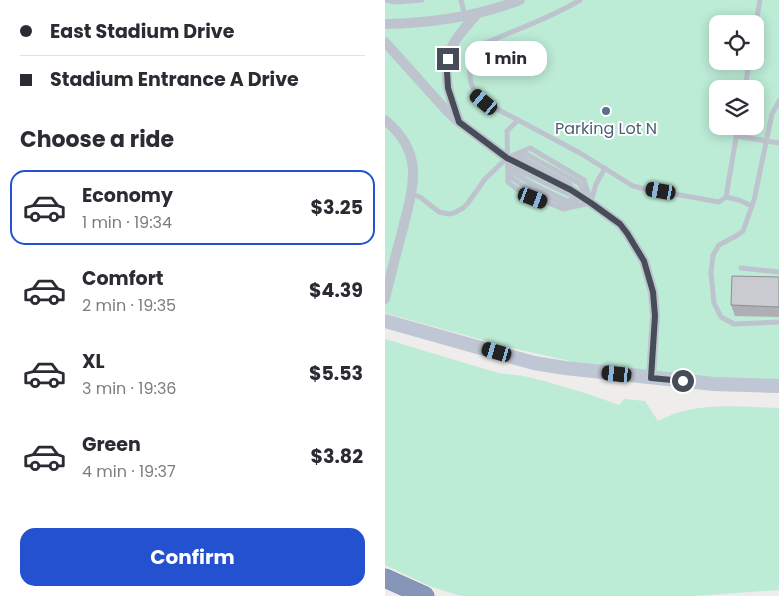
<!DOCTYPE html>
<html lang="en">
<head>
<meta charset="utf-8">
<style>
	:root { --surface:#fff; --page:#f7f7f7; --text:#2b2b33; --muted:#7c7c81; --line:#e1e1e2; --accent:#2451d0 }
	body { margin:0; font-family:Poppins,sans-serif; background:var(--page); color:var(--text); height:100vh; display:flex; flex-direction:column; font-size:19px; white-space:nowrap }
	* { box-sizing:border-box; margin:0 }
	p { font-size:16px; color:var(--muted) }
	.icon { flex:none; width:28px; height:28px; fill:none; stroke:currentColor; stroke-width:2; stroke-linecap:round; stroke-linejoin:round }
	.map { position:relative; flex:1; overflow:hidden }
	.drawer { display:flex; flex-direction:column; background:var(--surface); width:385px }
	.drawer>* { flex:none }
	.hud { display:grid; align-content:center; height:110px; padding:0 20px; background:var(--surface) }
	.buttons { position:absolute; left:324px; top:15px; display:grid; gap:10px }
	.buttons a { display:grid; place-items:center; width:55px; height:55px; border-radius:10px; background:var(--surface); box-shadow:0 2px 12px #0003; font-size:25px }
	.end { position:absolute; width:22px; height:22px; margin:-11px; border:6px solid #464c58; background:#fff; box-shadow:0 0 0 2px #fff }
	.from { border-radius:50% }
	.bubble { position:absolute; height:35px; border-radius:15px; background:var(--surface); box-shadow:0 2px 12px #0003; font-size:16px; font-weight:700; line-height:35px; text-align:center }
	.car { position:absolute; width:15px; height:30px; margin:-15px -8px; border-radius:6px; box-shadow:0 0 4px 1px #0007; background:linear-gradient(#222 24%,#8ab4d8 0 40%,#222 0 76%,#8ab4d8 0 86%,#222 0) }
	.hud b { display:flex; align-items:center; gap:18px; height:48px; font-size:19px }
	.hud b+b { border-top:1px solid var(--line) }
	.hud i { width:12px; height:12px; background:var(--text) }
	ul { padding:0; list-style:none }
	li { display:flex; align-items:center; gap:15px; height:75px; margin:0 10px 8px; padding:0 10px; border:2px solid transparent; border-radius:15px }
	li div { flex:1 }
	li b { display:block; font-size:19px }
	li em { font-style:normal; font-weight:700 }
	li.selected { border-color:var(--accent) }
	li>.icon { width:45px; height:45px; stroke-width:1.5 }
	h2 { padding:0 20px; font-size:22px; line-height:60px }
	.button { display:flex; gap:10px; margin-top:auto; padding:10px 20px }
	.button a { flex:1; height:58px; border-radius:15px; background:var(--accent); color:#fff; font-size:20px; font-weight:700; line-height:58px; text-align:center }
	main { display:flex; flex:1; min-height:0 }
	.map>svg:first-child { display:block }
	.green { fill:#bcebd6; fill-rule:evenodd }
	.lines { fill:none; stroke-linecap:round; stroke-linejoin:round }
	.highway-casing { stroke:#7281a4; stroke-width:19 }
	.lane { stroke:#bec4ce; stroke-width:5 }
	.street { stroke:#bec4ce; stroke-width:10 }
	.secondary { stroke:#bfc6d4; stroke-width:14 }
	.highway { stroke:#8696b8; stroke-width:18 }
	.wall { fill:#aeaeb4 }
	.building { fill:#cacad1; stroke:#8d8d92 }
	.route { stroke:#464c58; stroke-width:6 }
	.service-dot { fill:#5c6f8a; stroke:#fff; stroke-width:2 }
	.labels { text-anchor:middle; stroke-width:4; stroke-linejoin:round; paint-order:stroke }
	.service-label { font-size:16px; fill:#4e5e75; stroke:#fff }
</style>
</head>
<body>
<main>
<section class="drawer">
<div class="hud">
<b><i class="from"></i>East Stadium Drive</b>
<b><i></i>Stadium Entrance A Drive</b>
</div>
<h2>Choose a ride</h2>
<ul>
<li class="selected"><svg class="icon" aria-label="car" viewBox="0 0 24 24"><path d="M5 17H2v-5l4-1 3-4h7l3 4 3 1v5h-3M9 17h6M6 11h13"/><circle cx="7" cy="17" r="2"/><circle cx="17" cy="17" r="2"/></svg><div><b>Economy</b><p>1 min · 19:34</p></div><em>$3.25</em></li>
<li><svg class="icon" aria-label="car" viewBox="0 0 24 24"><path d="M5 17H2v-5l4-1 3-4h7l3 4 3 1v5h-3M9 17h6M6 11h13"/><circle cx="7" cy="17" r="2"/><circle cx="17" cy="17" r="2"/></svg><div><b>Comfort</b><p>2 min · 19:35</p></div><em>$4.39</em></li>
<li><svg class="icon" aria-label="car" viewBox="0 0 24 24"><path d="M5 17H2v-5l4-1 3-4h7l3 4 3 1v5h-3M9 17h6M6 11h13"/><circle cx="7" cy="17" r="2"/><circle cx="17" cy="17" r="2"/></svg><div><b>XL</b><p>3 min · 19:36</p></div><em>$5.53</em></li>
<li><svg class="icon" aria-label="car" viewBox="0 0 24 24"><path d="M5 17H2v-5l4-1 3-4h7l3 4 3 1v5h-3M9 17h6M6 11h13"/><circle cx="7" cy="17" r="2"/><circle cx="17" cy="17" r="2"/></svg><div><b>Green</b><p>4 min · 19:37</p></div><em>$3.82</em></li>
</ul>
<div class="button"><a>Confirm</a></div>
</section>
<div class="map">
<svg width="394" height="596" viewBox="0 0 394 596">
	<rect width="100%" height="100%" fill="#efecec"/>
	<g class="green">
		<path d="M0 0H394V380L326 378 189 362 119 346 0 313ZM332 24H370V61H332ZM332 89H370V126H332Z"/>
		<path d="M0 339 113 373 139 376 159 381 203 394 234 405 239 399 260 401 273 421C280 418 287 414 295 412 327 403 361 407 394 408V590L309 596H76L44 586 0 565Z"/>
	</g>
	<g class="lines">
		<g class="highway-casing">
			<path id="highway" d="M0 578 40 596"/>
		</g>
		<g class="lane">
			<path d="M1 0 10 2 37 0"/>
			<path d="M76 0 80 16"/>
			<path d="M195 0C164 19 129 30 96 45 80 63 81 87 99 102L195 153 248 186 256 188 334 202 341 197 353 126"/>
			<path d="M370 29 375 0"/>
			<path d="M360 89 364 61"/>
			<path d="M394 101 387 114 369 200 358 231 351 236 334 245 328 255 326 273 329 303 336 317 349 324 394 322"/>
			<path d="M133 120 122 131 123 182 133 190 178 209 205 203"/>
			<path d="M351 136 394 143"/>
			<path d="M135 155 141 154 194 183 202 196"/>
			<path d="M133 158H137L185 184"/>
			<path d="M124 161 132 175 149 185 180 200 191 201"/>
			<path d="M130 166 135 171 190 197"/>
			<path d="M125 171 127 178 137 185 178 204 192 203"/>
			<path d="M26 194 35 197 54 212 64 214 69 213 78 208 83 203 100 179 122 158 145 148 199 180 206 202"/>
			<path d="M341 197 354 200 367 206"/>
			<path d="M206 202 211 184 220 168"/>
			<path d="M356 268 394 272"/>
		</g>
		<g class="street">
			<path d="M0 24C47 23 91 17 135 0"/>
			<path d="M0 42 61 110 74 122 122 158 186 190 206 203 235 224 242 233 259 261 268 292 270 315 266 378"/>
			<path d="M0 120C41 154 28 187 17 232 11 254 5 277 0 299"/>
			<path d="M74 121C70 110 65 98 63 87 57 53 70 38 92 14"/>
		</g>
		<path class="secondary" d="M0 321 149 363 180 368 329 384 394 386"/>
		<use href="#highway" class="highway"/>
	</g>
	<path class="wall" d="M394 277V317L350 316 346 305Z"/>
	<path class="building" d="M347 276 394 277V307L346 305Z"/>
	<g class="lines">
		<path class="route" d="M63 59 62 72 63 88 74 122 122 158 186 190 206 203 235 224 242 233 259 261 268 292 270 316 266 378 298 381"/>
	</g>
	<circle class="service-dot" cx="221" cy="111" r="5"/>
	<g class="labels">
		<g class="service-label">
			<text x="221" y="134">Parking Lot N</text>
		</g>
	</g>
</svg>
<div class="buttons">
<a><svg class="icon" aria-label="locate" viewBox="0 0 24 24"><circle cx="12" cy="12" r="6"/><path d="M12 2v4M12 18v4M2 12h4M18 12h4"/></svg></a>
<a><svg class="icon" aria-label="layers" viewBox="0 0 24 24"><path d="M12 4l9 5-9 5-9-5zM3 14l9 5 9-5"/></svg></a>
</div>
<i class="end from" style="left:298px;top:381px"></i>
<i class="end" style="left:63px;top:59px"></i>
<div class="bubble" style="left:80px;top:41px;width:82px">1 min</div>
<i class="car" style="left:99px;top:102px;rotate:310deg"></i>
<i class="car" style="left:276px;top:191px;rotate:280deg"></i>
<i class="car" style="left:148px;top:198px;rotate:111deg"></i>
<i class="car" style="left:112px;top:352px;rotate:286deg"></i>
<i class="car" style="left:232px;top:374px;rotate:276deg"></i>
</div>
</main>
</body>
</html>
